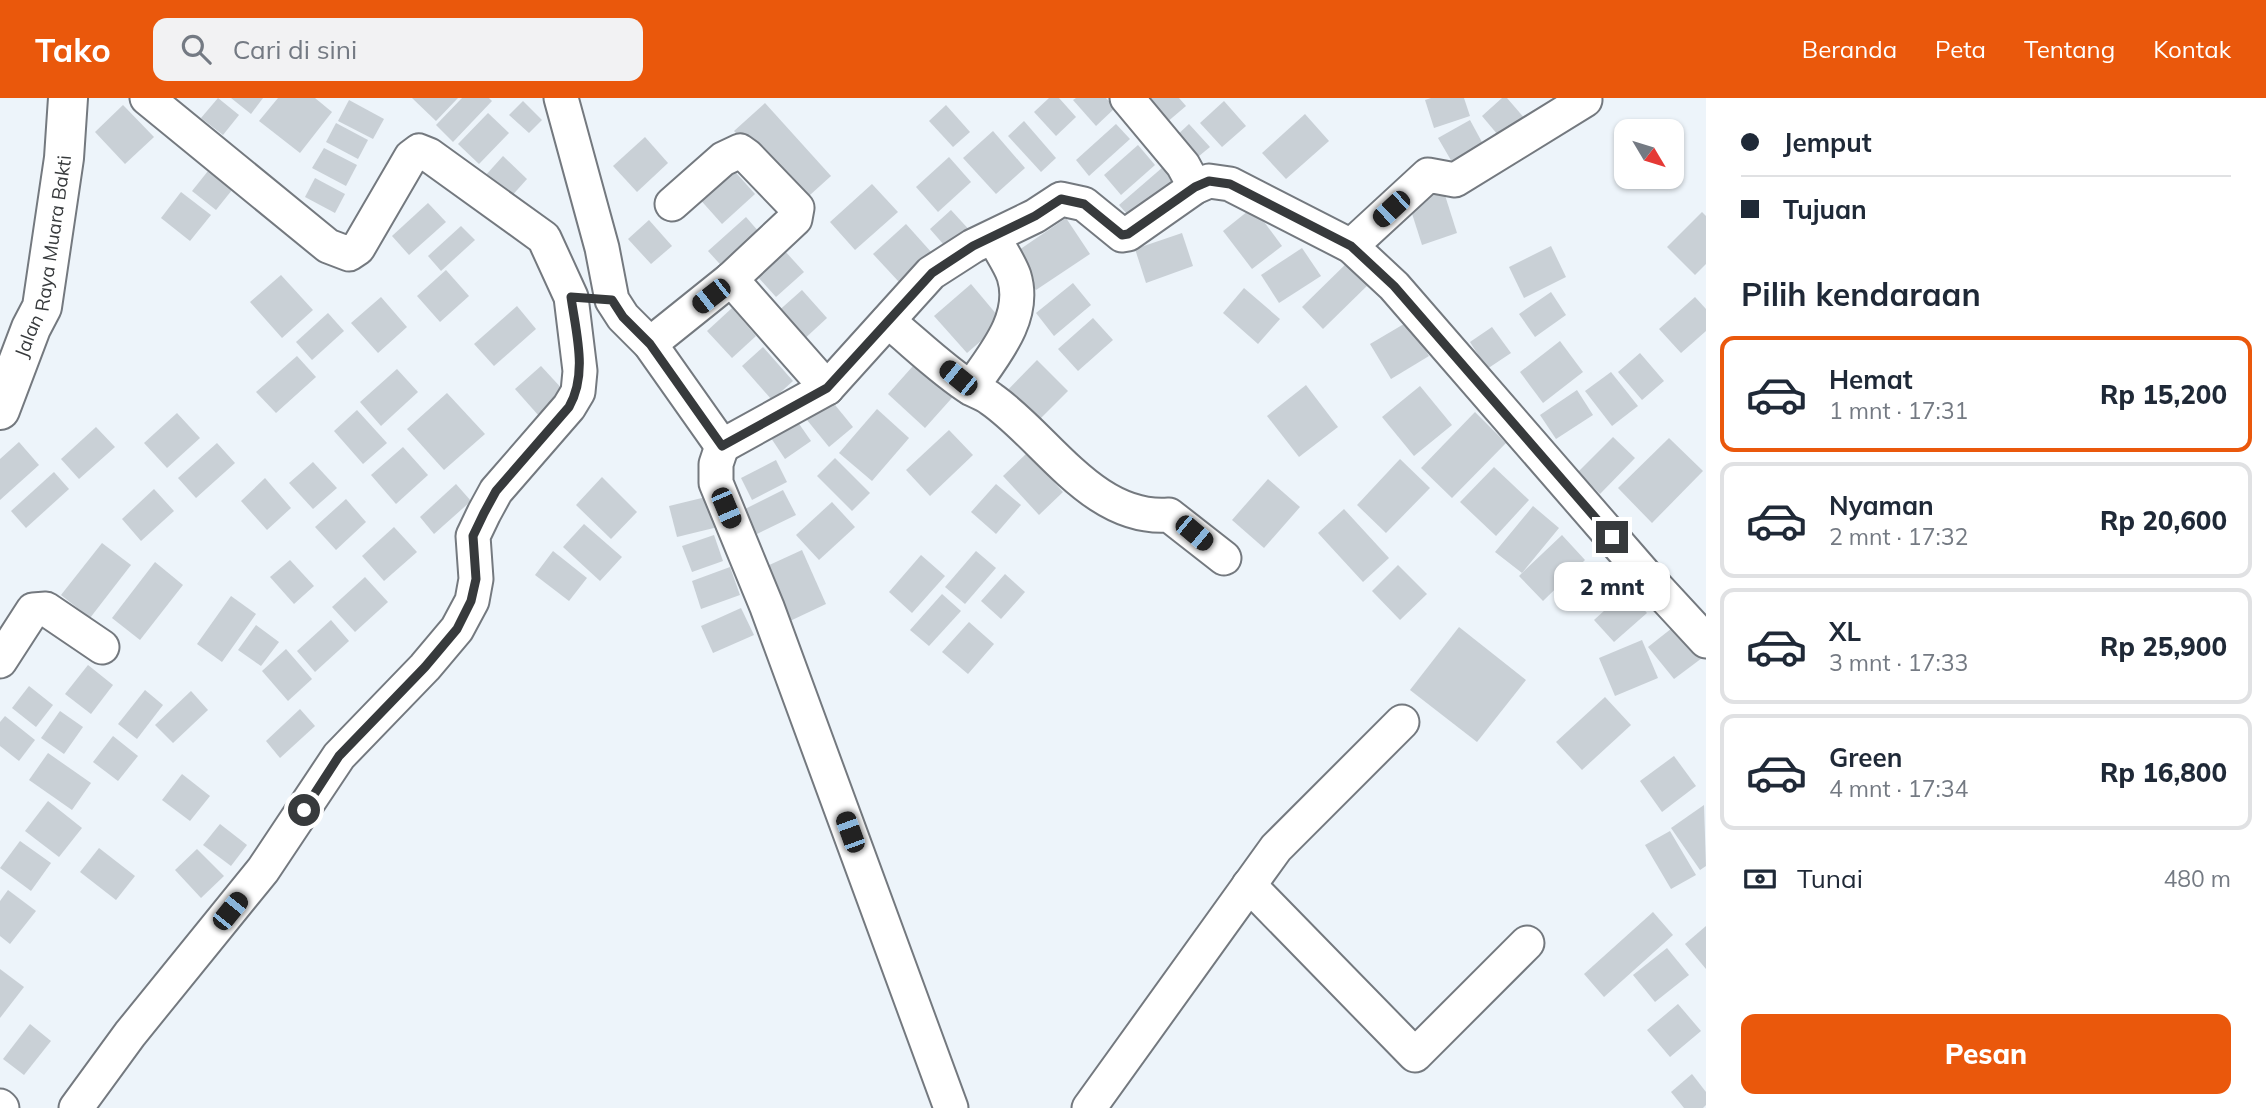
<!DOCTYPE html>
<html lang="id">
<head>
<meta charset="utf-8">
<style>
	:root { --surface:#fff; --page:#f2f2f3; --text:#1f2937; --muted:#747a83; --line:#e0e1e3; --accent:#ea580c }
	body { margin:0; font-family:Mulish,sans-serif; background:var(--page); color:var(--text); height:100vh; display:flex; flex-direction:column; font-size:26px; white-space:nowrap }
	* { box-sizing:border-box; margin:0 }
	p { font-size:23px; color:var(--muted) }
	.icon { flex:none; width:38px; height:38px; fill:none; stroke:currentColor; stroke-width:2; stroke-linecap:round; stroke-linejoin:round }
	.map { position:relative; flex:1; overflow:hidden }
	.panel { display:flex; flex-direction:column; background:var(--surface); width:560px }
	.panel>* { flex:none }
	.top-card { display:grid; align-content:center; height:154px; padding:0 35px; background:var(--surface) }
	.needle { width:46px; rotate:128deg }
	.tools { position:absolute; left:1614px; top:21px; display:grid; gap:14px }
	.tools a { display:grid; place-items:center; width:70px; height:70px; border-radius:14px; background:var(--surface); box-shadow:0 2px 5px #0004; font-size:35px }
	.end { position:absolute; width:32px; height:32px; margin:-16px; border:9px solid #373a3c; background:#fff; box-shadow:0 0 0 4px #fff }
	.from { border-radius:50% }
	.bubble { position:absolute; height:49px; border-radius:14px; background:var(--surface); box-shadow:0 2px 5px #0004; font-size:23px; font-weight:800; line-height:49px; text-align:center }
	.car { position:absolute; width:21px; height:42px; margin:-21px -10px; border-radius:9px; box-shadow:0 0 5px 2px #0007; background:linear-gradient(#222 24%,#8ab4d8 0 40%,#222 0 76%,#8ab4d8 0 86%,#222 0) }
	.top-card b { display:flex; align-items:center; gap:24px; height:66px; font-size:26px }
	.top-card b+b { border-top:2px solid var(--line) }
	.top-card i { width:18px; height:18px; background:var(--text) }
	ul { padding:0; list-style:none }
	li { display:flex; align-items:center; gap:21px; height:116px; margin:0 14px 10px; padding:0 21px; border:4px solid var(--line); border-radius:14px }
	li div { flex:1 }
	li b { display:block; font-size:26px }
	li em { font-style:normal; font-weight:800 }
	li.on { border-color:var(--accent) }
	li>.icon { width:63px; height:63px; stroke-width:1.5 }
	h2 { padding:0 35px; font-size:32px; line-height:84px }
	.pay { display:flex; align-items:center; gap:18px; height:77px; padding:0 35px; font-size:26px }
	.pay p { margin-inline-start:auto }
	.action { display:flex; gap:14px; margin-top:auto; padding:14px 35px }
	.action a { flex:1; height:80px; border-radius:14px; background:var(--accent); color:#fff; font-size:28px; font-weight:800; line-height:80px; text-align:center }
	header { display:flex; align-items:center; gap:42px; box-sizing:border-box; height:98px; padding:0 35px; background:var(--accent); color:#fff }
	header strong { font-size:33px }
	nav { display:flex; gap:38px; margin-inline-start:auto; font-size:24px }
	.search { width:490px; height:63px; background:var(--page); display:flex; align-items:center; gap:18px; box-sizing:border-box; padding:0 24px; border-radius:14px; color:var(--muted); font-size:26px }
	main { display:flex; flex:1; min-height:0 }
	.map>svg:first-child { display:block }
	.building { fill:#c9d0d6 }
	.lines { fill:none; stroke-linecap:round; stroke-linejoin:round }
	.minor-casing { stroke:#74797f; stroke-width:37 }
	.primary-casing { stroke:#74797f; stroke-width:42 }
	.minor { stroke:#fff; stroke-width:33 }
	.primary { stroke:#fff; stroke-width:38 }
	.route { stroke:#373a3c; stroke-width:9 }
	.labels { text-anchor:middle; stroke-width:7; stroke-linejoin:round; paint-order:stroke }
	.street-label { font-size:19px; fill:#373a3c; stroke:#fff }
</style>
</head>
<body>
<header>
<strong>Tako</strong>
<div class="search"><svg class="icon" aria-label="search" viewBox="0 0 24 24"><circle cx="10" cy="10" r="6"/><path d="M15 15l6 6"/></svg>Cari di sini</div>
<nav><a>Beranda</a><a>Peta</a><a>Tentang</a><a>Kontak</a></nav>
</header>
<main>
<div class="map">
<svg width="1706" height="1010" viewBox="0 0 1706 1010">
	<rect width="100%" height="100%" fill="#edf4fa"/>
	<g class="building">
		<path d="M218 0 239 17 223 37 201 20Z"/>
		<path d="M231 0H263L251 16Z"/>
		<path d="M278 0H315L332 14 300 55 259 23Z"/>
		<path d="M412 0H458L436 23Z"/>
		<path d="M462 0H489L492 3 453 44 436 27Z"/>
		<path d="M1049 0H1059L1076 19 1056 38 1034 14Z"/>
		<path d="M1076 0H1106L1115 10 1096 28 1073 2Z"/>
		<path d="M1143 0H1179L1186 8 1166 25Z"/>
		<path d="M1431 0H1464L1470 18 1434 30 1425 2Z"/>
		<path d="M1502 0H1507L1526 22 1503 43 1482 18Z"/>
		<path d="M349 2 384 21 373 41 338 23Z"/>
		<path d="M523 3 542 22 529 35 509 17Z"/>
		<path d="M1224 3 1246 28 1222 49 1200 25Z"/>
		<path d="M765 5 831 78 800 106 734 33Z"/>
		<path d="M123 7 154 39 125 66 95 34Z"/>
		<path d="M946 7 970 34 953 49 929 23Z"/>
		<path d="M488 15 509 35 479 66 458 46Z"/>
		<path d="M1305 16 1329 43 1286 81 1262 55Z"/>
		<path d="M1470 22 1483 46 1452 64 1438 40Z"/>
		<path d="M1024 23 1056 60 1041 74 1008 38Z"/>
		<path d="M336 25 368 42 358 61 326 44Z"/>
		<path d="M1116 26 1130 41 1089 78 1076 62Z"/>
		<path d="M1189 26 1210 49 1193 63 1173 41Z"/>
		<path d="M993 33 1025 70 996 96 963 60Z"/>
		<path d="M645 39 668 65 637 94 613 68Z"/>
		<path d="M1138 47 1155 67 1121 97 1104 77Z"/>
		<path d="M324 50 357 67 346 88 312 70Z"/>
		<path d="M503 58 527 81 509 101 485 78Z"/>
		<path d="M949 59 971 84 938 114 916 89Z"/>
		<path d="M212 68 236 87 216 112 192 93Z"/>
		<path d="M730 68 755 96 722 126 697 98Z"/>
		<path d="M1163 69 1178 86 1135 125 1119 107Z"/>
		<path d="M315 80 345 96 335 115 305 99Z"/>
		<path d="M872 86 898 114 855 152 830 124Z"/>
		<path d="M1443 91 1457 135 1422 147 1408 103Z"/>
		<path d="M181 94 211 117 190 143 161 120Z"/>
		<path d="M428 105 446 124 409 157 392 138Z"/>
		<path d="M1253 109 1282 148 1252 171 1223 133Z"/>
		<path d="M951 112 973 136 951 155 930 131Z"/>
		<path d="M1702 114 1706 118V166L1695 177 1667 149Z"/>
		<path d="M746 119 765 141 728 175 708 153Z"/>
		<path d="M1066 120 1090 156 1036 192 1013 156Z"/>
		<path d="M649 122 672 148 651 166 628 141Z"/>
		<path d="M906 126 932 155 899 184 873 156Z"/>
		<path d="M461 128 475 142 441 173 428 158Z"/>
		<path d="M1182 135 1193 168 1146 185 1135 151Z"/>
		<path d="M1551 148 1566 179 1524 200 1509 169Z"/>
		<path d="M1302 150 1321 178 1279 205 1261 177Z"/>
		<path d="M784 152 804 174 776 199 756 177Z"/>
		<path d="M1353 159 1374 181 1323 231 1302 209Z"/>
		<path d="M446 172 469 198 440 224 417 198Z"/>
		<path d="M281 177 313 212 282 240 250 204Z"/>
		<path d="M1073 185 1091 207 1054 238 1036 215Z"/>
		<path d="M971 186 1003 224 967 255 934 218Z"/>
		<path d="M1244 190 1280 221 1258 246 1223 215Z"/>
		<path d="M802 192 827 220 801 244 775 216Z"/>
		<path d="M1551 194 1566 217 1535 239 1519 216Z"/>
		<path d="M381 199 407 229 378 255 351 225Z"/>
		<path d="M1695 199 1706 211V233L1681 255 1659 231Z"/>
		<path d="M517 208 536 231 494 268 474 246Z"/>
		<path d="M732 210 756 238 732 260 707 233Z"/>
		<path d="M328 215 344 233 312 262 296 244Z"/>
		<path d="M1093 220 1113 242 1078 273 1058 251Z"/>
		<path d="M1409 223 1429 258 1391 281 1370 246Z"/>
		<path d="M1492 229 1511 255 1487 271 1470 244Z"/>
		<path d="M1560 243 1583 274 1543 305 1520 274Z"/>
		<path d="M763 249 793 283 772 302 742 268Z"/>
		<path d="M1640 255 1664 283 1642 302 1618 274Z"/>
		<path d="M297 258 316 279 276 315 256 294Z"/>
		<path d="M921 259 959 292 925 330 888 296Z"/>
		<path d="M1037 262 1068 293 1028 333 998 302Z"/>
		<path d="M541 268 565 294 539 318 515 291Z"/>
		<path d="M397 271 418 294 381 328 360 304Z"/>
		<path d="M1611 274 1638 308 1612 328 1585 293Z"/>
		<path d="M1306 287 1338 329 1299 359 1267 318Z"/>
		<path d="M1420 288 1452 327 1414 358 1382 319Z"/>
		<path d="M1577 292 1593 317 1556 341 1540 317Z"/>
		<path d="M447 295 485 336 444 372 407 331Z"/>
		<path d="M831 302 853 329 829 349 807 322Z"/>
		<path d="M877 311 909 340 872 383 839 355Z"/>
		<path d="M357 312 387 345 363 366 334 333Z"/>
		<path d="M1475 314 1506 345 1452 400 1421 370Z"/>
		<path d="M177 315 200 340 167 370 144 345Z"/>
		<path d="M795 320 811 343 785 361 769 337Z"/>
		<path d="M96 329 115 349 79 381 61 361Z"/>
		<path d="M949 332 973 357 930 398 906 372Z"/>
		<path d="M1613 339 1635 360 1600 396 1578 374Z"/>
		<path d="M1669 340 1703 373 1652 425 1618 390Z"/>
		<path d="M19 344 39 367 0 402V361Z"/>
		<path d="M217 345 235 365 196 400 178 380Z"/>
		<path d="M403 349 428 377 396 406 371 377Z"/>
		<path d="M1027 355 1063 394 1039 417 1003 378Z"/>
		<path d="M835 360 870 395 852 413 817 378Z"/>
		<path d="M1400 361 1430 390 1386 435 1357 407Z"/>
		<path d="M776 362 787 384 752 402 741 380Z"/>
		<path d="M313 364 337 390 313 411 289 385Z"/>
		<path d="M1494 369 1529 402 1496 438 1460 404Z"/>
		<path d="M54 374 69 391 26 430 11 413Z"/>
		<path d="M602 379 637 414 611 441 576 407Z"/>
		<path d="M265 380 291 410 267 432 241 403Z"/>
		<path d="M1268 381 1300 409 1264 450 1232 422Z"/>
		<path d="M456 386 471 403 434 436 420 419Z"/>
		<path d="M996 386 1021 407 996 436 971 414Z"/>
		<path d="M154 391 174 413 141 443 122 421Z"/>
		<path d="M783 392 796 417 757 436 745 411Z"/>
		<path d="M710 398 718 429 677 439 669 408Z"/>
		<path d="M346 401 366 424 336 452 315 429Z"/>
		<path d="M832 404 855 429 819 462 796 437Z"/>
		<path d="M1533 408 1559 430 1522 475 1562 437 1585 462 1543 503 1519 478 1522 475 1495 454Z"/>
		<path d="M1344 411 1389 460 1363 484 1318 435Z"/>
		<path d="M584 426 622 459 600 483 563 449Z"/>
		<path d="M394 429 417 454 384 483 362 458Z"/>
		<path d="M714 437 723 463 692 474 682 448Z"/>
		<path d="M102 445 131 467 90 520 61 497Z"/>
		<path d="M802 452 826 506 790 523 765 469Z"/>
		<path d="M553 453 587 480 569 503 535 477Z"/>
		<path d="M976 453 996 470 965 506 945 489Z"/>
		<path d="M921 457 945 478 912 515 889 494Z"/>
		<path d="M290 462 314 488 294 506 270 479Z"/>
		<path d="M155 464 183 487 140 542 112 520Z"/>
		<path d="M1398 467 1427 496 1400 522 1372 493Z"/>
		<path d="M730 469 740 497 701 511 692 483Z"/>
		<path d="M1005 476 1025 494 1001 521 981 503Z"/>
		<path d="M365 479 388 504 355 534 332 509Z"/>
		<path d="M1627 492 1647 515 1614 544 1594 522Z"/>
		<path d="M942 496 961 513 929 548 910 532Z"/>
		<path d="M231 498 256 516 222 564 197 546Z"/>
		<path d="M741 510 754 537 713 555 701 528Z"/>
		<path d="M331 522 349 543 315 574 297 553Z"/>
		<path d="M1681 523 1706 557 1674 581 1648 549Z"/>
		<path d="M969 524 994 546 968 576 942 554Z"/>
		<path d="M256 527 279 544 261 568 238 552Z"/>
		<path d="M1459 529 1526 582 1477 644 1410 592Z"/>
		<path d="M1642 542 1658 580 1615 598 1599 560Z"/>
		<path d="M286 551 312 581 288 603 262 573Z"/>
		<path d="M88 567 113 587 91 616 65 596Z"/>
		<path d="M29 588 53 607 36 629 12 610Z"/>
		<path d="M145 592 163 607 137 641 118 626Z"/>
		<path d="M191 593 208 612 173 645 155 627Z"/>
		<path d="M1605 599 1631 627 1582 672 1556 644Z"/>
		<path d="M300 611 315 628 280 660 266 643Z"/>
		<path d="M60 613 83 629 64 656 41 640Z"/>
		<path d="M5 618 35 642 19 663 0 648V624Z"/>
		<path d="M113 638 138 658 118 683 93 664Z"/>
		<path d="M48 655 91 685 72 712 29 682Z"/>
		<path d="M1674 658 1696 688 1662 714 1640 683Z"/>
		<path d="M182 676 210 698 190 723 162 702Z"/>
		<path d="M48 703 82 730 59 759 25 733Z"/>
		<path d="M1704 707 1706 768 1700 772 1671 730Z"/>
		<path d="M220 726 247 747 231 768 203 747Z"/>
		<path d="M1670 733 1696 777 1671 791 1645 747Z"/>
		<path d="M20 743 51 765 31 793 0 770Z"/>
		<path d="M99 750 135 778 116 802 80 774Z"/>
		<path d="M197 751 224 778 201 800 175 772Z"/>
		<path d="M8 792 36 813 10 846 0 838V803Z"/>
		<path d="M1653 814 1673 837 1604 899 1584 876Z"/>
		<path d="M1706 828V871L1685 846Z"/>
		<path d="M1667 850 1689 877 1655 904 1633 877Z"/>
		<path d="M0 871 24 889 0 920Z"/>
		<path d="M1678 906 1701 933 1670 959 1647 932Z"/>
		<path d="M30 926 51 943 24 977 3 961Z"/>
		<path d="M1692 976 1706 994V1007L1703 1010H1684L1671 994Z"/>
	</g>
	<g class="lines">
		<g class="minor-casing">
			<g id="minor">
				<path d="M561 0 602 150 612 202 623 219 650 246 722 348 827 290 931 175 973 148 1035 118 1061 101 1084 106 1122 137 1128 136 1195 89 1209 83 1230 86 1351 148 1394 188 1645 477 1706 543"/>
				<path d="M1127 0 1183 67 1195 89"/>
				<path d="M1351 148 1428 77 1455 82 1585 2"/>
				<path d="M731 181 827 290"/>
				<path d="M888 223C915 245 942 272 972 291 978 294 985 296 991 301 1047 340 1093 423 1169 417L1224 460"/>
				<path d="M650 246 731 181 795 121 797 110 747 58 740 53 723 61 672 106"/>
				<path d="M971 290C993 258 1027 220 1014 178 1010 166 1000 152 994 140"/>
				<path d="M722 348 716 366V385L767 509 951 1010"/>
				<path d="M0 563 33 512 46 511 102 549"/>
				<path d="M1249 787 1415 957 1527 845"/>
				<path d="M0 1008 2 1010"/>
				<path d="M76 1010 130 936 263 772 339 658 425 569 457 531 472 503 476 481 473 438 484 415 496 393 569 309 578 294 580 273 571 199 544 140 429 57 419 53 411 59 358 150 349 156 328 148 147 0"/>
				<path d="M1089 1010 1276 750 1402 624"/>
			</g>
		</g>
		<g class="primary-casing">
			<g id="primary">
				<path id="s1" d="M0 312 31 230 42 209 64 60 68 0"/>
			</g>
		</g>
		<use href="#minor" class="minor"/>
		<use href="#primary" class="primary"/>
	</g>
	<g class="lines">
		<path class="route" d="M304 712 339 658 425 569 457 531 471 503 476 481 473 438 484 415 496 393 569 309C588 276 576 235 571 199L612 202 623 219 650 246 722 348 827 290 932 175 973 148 1035 118 1061 101 1084 106 1122 137 1128 136 1195 89 1209 83 1230 86 1351 148 1394 188 1612 439"/>
	</g>
	<g class="labels">
		<g class="street-label">
			<text dy="7" stroke="none"><textPath href="#s1" startOffset="161">Jalan Raya Muara Bakti</textPath></text>
		</g>
	</g>
</svg>
<div class="tools">
<a><svg class="needle" viewBox="-14 -14 28 28"><path d="M0-13l5 13h-10z" fill="#e53935"/><path d="M0 13l5-13h-10z" fill="#747a83"/></svg></a>
</div>
<i class="end from" style="left:304px;top:712px"></i>
<i class="end" style="left:1612px;top:439px"></i>
<div class="bubble" style="left:1554px;top:464px;width:116px">2 mnt</div>
<i class="car" style="left:1391px;top:111px;rotate:227deg"></i>
<i class="car" style="left:711px;top:198px;rotate:232deg"></i>
<i class="car" style="left:958px;top:280px;rotate:309deg"></i>
<i class="car" style="left:726px;top:410px;rotate:157deg"></i>
<i class="car" style="left:1194px;top:435px;rotate:130deg"></i>
<i class="car" style="left:850px;top:734px;rotate:340deg"></i>
<i class="car" style="left:230px;top:813px;rotate:39deg"></i>
</div>
<section class="panel">
<div class="top-card">
<b><i class="from"></i>Jemput</b>
<b><i></i>Tujuan</b>
</div>
<h2>Pilih kendaraan</h2>
<ul>
<li class="on"><svg class="icon" aria-label="car" viewBox="0 0 24 24"><path d="M5 17H2v-5l4-1 3-4h7l3 4 3 1v5h-3M9 17h6M6 11h13"/><circle cx="7" cy="17" r="2"/><circle cx="17" cy="17" r="2"/></svg><div><b>Hemat</b><p>1 mnt · 17:31</p></div><em>Rp 15,200</em></li>
<li><svg class="icon" aria-label="car" viewBox="0 0 24 24"><path d="M5 17H2v-5l4-1 3-4h7l3 4 3 1v5h-3M9 17h6M6 11h13"/><circle cx="7" cy="17" r="2"/><circle cx="17" cy="17" r="2"/></svg><div><b>Nyaman</b><p>2 mnt · 17:32</p></div><em>Rp 20,600</em></li>
<li><svg class="icon" aria-label="car" viewBox="0 0 24 24"><path d="M5 17H2v-5l4-1 3-4h7l3 4 3 1v5h-3M9 17h6M6 11h13"/><circle cx="7" cy="17" r="2"/><circle cx="17" cy="17" r="2"/></svg><div><b>XL</b><p>3 mnt · 17:33</p></div><em>Rp 25,900</em></li>
<li><svg class="icon" aria-label="car" viewBox="0 0 24 24"><path d="M5 17H2v-5l4-1 3-4h7l3 4 3 1v5h-3M9 17h6M6 11h13"/><circle cx="7" cy="17" r="2"/><circle cx="17" cy="17" r="2"/></svg><div><b>Green</b><p>4 mnt · 17:34</p></div><em>Rp 16,800</em></li>
</ul>
<div class="pay"><svg class="icon" aria-label="cash" viewBox="0 0 24 24"><path d="M3 7h18v10H3z"/><circle cx="12" cy="12" r="2"/></svg>Tunai<p>480 m</p></div>
<div class="action"><a>Pesan</a></div>
</section>
</main>
</body>
</html>
